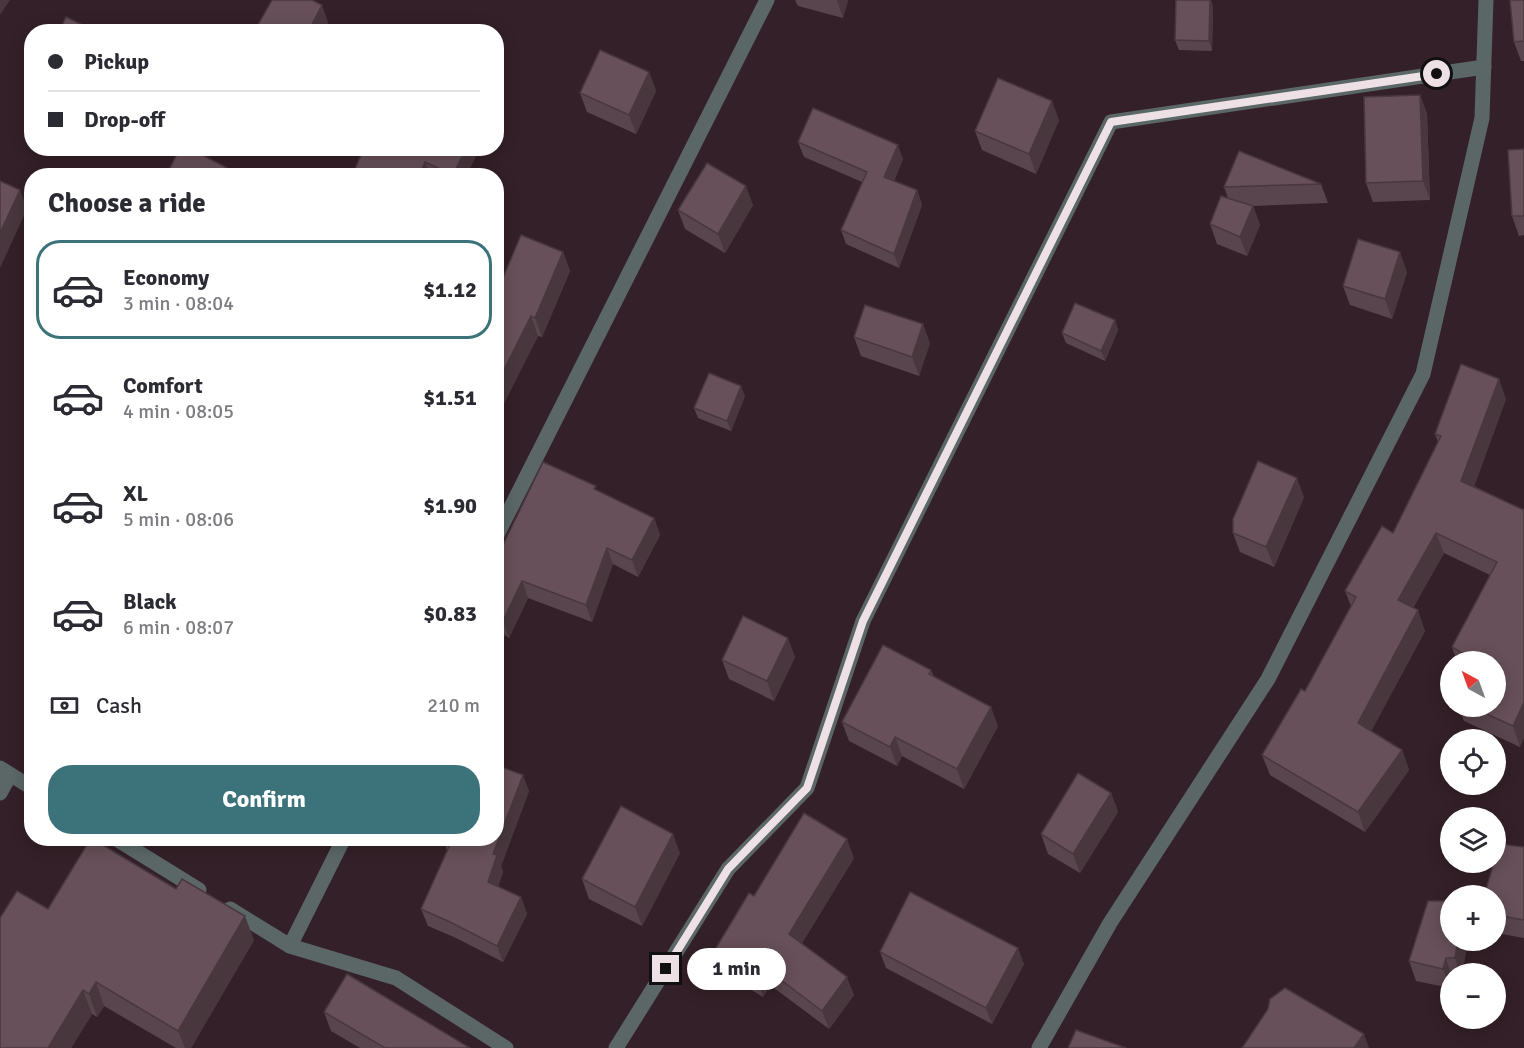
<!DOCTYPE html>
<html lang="en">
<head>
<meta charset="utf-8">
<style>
	:root { --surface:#fff; --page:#f2f2f3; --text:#2b2b33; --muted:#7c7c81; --line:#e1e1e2; --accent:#3c737b }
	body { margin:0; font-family:Signika,sans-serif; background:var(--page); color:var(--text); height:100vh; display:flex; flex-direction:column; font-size:22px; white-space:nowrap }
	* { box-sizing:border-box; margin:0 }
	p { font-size:20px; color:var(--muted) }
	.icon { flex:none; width:33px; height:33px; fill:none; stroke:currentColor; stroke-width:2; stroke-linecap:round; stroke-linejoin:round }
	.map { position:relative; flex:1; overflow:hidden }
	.panel { position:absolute; left:24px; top:168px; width:480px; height:678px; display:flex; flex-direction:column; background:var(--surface); border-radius:24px; box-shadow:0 3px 15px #0003 }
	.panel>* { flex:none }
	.banner { position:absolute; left:24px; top:24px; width:480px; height:132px; border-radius:24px; box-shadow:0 3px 15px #0003; display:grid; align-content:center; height:132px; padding:0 24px; background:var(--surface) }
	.needle { width:39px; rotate:319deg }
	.fabs { position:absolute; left:1440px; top:651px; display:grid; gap:12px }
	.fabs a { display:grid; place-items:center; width:66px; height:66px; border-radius:50%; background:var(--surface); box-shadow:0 3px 15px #0003; font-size:30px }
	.end { position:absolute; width:27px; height:27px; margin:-14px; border:8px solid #eee1e6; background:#111; box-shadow:0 0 0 3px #111 }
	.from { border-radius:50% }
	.bubble { position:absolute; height:42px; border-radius:21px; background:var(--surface); box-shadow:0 3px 15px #0003; font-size:20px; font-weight:700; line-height:42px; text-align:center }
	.banner b { display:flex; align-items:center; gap:21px; height:57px; font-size:22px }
	.banner b+b { border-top:2px solid var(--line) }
	.banner i { width:15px; height:15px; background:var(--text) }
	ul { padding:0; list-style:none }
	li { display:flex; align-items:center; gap:18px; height:99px; margin:0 12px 9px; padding:0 12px; border:3px solid transparent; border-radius:24px }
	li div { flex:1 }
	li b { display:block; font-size:22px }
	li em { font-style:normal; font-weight:700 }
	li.selected { border-color:var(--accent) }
	li>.icon { width:54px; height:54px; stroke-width:1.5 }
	h2 { padding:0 24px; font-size:27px; line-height:72px }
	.pay { display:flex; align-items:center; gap:15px; height:66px; padding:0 24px; font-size:22px }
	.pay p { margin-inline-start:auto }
	.button { display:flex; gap:12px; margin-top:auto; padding:12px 24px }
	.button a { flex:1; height:69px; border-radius:24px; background:var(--accent); color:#fff; font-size:24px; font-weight:700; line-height:69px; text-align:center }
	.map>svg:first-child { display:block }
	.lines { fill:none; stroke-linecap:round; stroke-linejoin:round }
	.minor { stroke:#5b6767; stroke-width:15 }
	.wall { fill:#59454d }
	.shaded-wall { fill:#48383e }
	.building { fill:#675059; stroke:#48383e; stroke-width:1.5 }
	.route { stroke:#eee1e6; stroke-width:8 }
</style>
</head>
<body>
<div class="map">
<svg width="1524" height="1048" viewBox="0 0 1524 1048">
	<rect width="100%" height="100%" fill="#342028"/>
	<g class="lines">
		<g class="minor">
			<path d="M496 537 767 0"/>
			<path d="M0 768 32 788"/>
			<path d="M0 793 10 775"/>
			<path d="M115 838 199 890"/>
			<path d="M230 909 290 946 396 978 506 1048"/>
			<path d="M290 946 344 838"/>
			<path d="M616 1048 728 869 807 788 863 621 1111 122 1484 67"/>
			<path d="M1039 1048 1110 923 1268 679 1423 374 1482 118 1486 0"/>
		</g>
	</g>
	<g class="wall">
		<path d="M795 0H848L843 18 798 6Z"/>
		<path d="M1524 0V61H1521L1514 42Z"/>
		<path d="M1213 6 1212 51 1179 50 1175 40Z"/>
		<path d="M649 72 656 91 636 134 587 112 580 93Z"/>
		<path d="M1420 95 1427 114 1430 200 1373 202 1366 183Z"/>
		<path d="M1059 120 1036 174 982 150 975 131Z"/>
		<path d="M798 142 903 159 894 181 917 190 922 205 899 268 846 244 841 230 862 182 804 157Z"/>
		<path d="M480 148 466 176H352Z"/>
		<path d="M1524 149V235L1519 236 1512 216Z"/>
		<path d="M1321 184 1328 203 1253 206 1260 225 1247 256 1217 244 1210 224 1228 198 1224 187Z"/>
		<path d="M753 205 725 253 685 229 678 210Z"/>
		<path d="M563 252 570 271 542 337 538 336 496 419V315L498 312 496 308V294Z"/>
		<path d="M1407 272 1392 319 1350 305 1343 286Z"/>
		<path d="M1115 320 1118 330 1105 361 1066 343 1062 333Z"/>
		<path d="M854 337 930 343 919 376 861 356Z"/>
		<path d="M745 396 731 431 698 418 694 408Z"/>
		<path d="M1506 399 1474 486 1524 510 1520 747 1464 721 1458 706H1496V662H1457L1452 647 1490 575 1444 553 1413 608 1425 631 1371 731 1402 750 1409 770 1365 832 1270 775 1262 755 1305 691 1351 606 1345 591 1393 533 1438 442 1435 434Z"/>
		<path d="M597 490 654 518 660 535 638 577 613 564 592 622 528 598 509 638 505 635 496 653V551L499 553Z"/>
		<path d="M1304 497 1274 567 1240 552 1233 533Z"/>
		<path d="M795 657 774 701 729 679 722 660Z"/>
		<path d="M931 670 934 677 998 726 964 789 902 756 897 766 849 741 842 722Z"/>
		<path d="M529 791 501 866 503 872 498 887 521 897 527 914 503 962 456 938 428 926 421 909 447 851 443 838Z"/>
		<path d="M1111 793 1118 812 1080 873 1048 854 1041 834Z"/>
		<path d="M1524 847V938L1496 933V896Z"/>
		<path d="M680 853 642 926 589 899 582 879Z"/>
		<path d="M854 858 802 943 854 995 829 1029 770 985 763 997 720 971 713 953 754 896Z"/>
		<path d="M48 909 254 940 191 1048H176L104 1006 97 1017 92 1014 71 1048H0Z"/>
		<path d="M1450 940H1468L1462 974H1450V988L1416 981 1409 961Z"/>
		<path d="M880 952 1024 964 992 1024 886 968Z"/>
		<path d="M324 1012 470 1048H360L331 1031Z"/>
	</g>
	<g class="shaded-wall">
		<path d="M0 0H10L0 15Z"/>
		<path d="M837 0H848L843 18Z"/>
		<path d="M1210 0H1211L1213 6 1212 51 1209 41Z"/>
		<path d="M322 5 329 25 325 32 307 31Z"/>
		<path d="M649 72 656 91 636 134 629 115Z"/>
		<path d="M1420 95 1427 114 1430 200 1423 181Z"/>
		<path d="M1052 101 1059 120 1036 174 1029 154Z"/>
		<path d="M898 145 903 159 889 191 884 177Z"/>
		<path d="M466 148H480L466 176H453Z"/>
		<path d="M425 162 430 176H419Z"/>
		<path d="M746 186 753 205 725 253 718 234Z"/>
		<path d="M20 190 27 209 0 268V233Z"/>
		<path d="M917 190 922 205 899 268 894 254Z"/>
		<path d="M1253 206 1260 225 1247 256 1240 237Z"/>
		<path d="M563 252 570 271 542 337 535 318Z"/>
		<path d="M1400 252 1407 272 1392 319 1385 299Z"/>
		<path d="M531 316 538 336 496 419V386Z"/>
		<path d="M1115 320 1118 330 1105 361 1101 351Z"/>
		<path d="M923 324 930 343 919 376 912 357Z"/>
		<path d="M1499 379 1506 399 1469 501 1461 481Z"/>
		<path d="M741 386 745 396 731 431 727 421Z"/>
		<path d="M1297 478 1304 497 1274 567 1266 547Z"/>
		<path d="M654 518 660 535 638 577 632 560Z"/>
		<path d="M1436 533 1444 553 1406 620 1398 600Z"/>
		<path d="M607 548 613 564 592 622 586 605Z"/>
		<path d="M522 581 528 598 509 638 503 621Z"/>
		<path d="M1418 610 1425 631 1365 743 1358 723Z"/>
		<path d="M499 619 505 635 496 653V623Z"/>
		<path d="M788 638 795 657 774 701 767 681Z"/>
		<path d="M1524 702V738L1520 747 1513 726Z"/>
		<path d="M991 707 998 726 964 789 957 769Z"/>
		<path d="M895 737 902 756 897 766 890 747Z"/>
		<path d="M1402 750 1409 770 1365 832 1358 812Z"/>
		<path d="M523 775 529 791 501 866 503 872 494 899 488 882 493 854Z"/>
		<path d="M1111 793 1118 812 1080 873 1073 854Z"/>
		<path d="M673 834 680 853 642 926 635 907Z"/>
		<path d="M847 839 854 858 796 953 789 934Z"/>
		<path d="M521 897 527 914 503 962 497 946Z"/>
		<path d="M245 916 254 940 191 1048H185L178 1031Z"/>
		<path d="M1458 940H1468L1462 974H1460L1455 958Z"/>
		<path d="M1018 948 1024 964 992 1024 986 1008Z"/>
		<path d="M1446 958 1451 974H1450V988L1443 969Z"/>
		<path d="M764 967 770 985 763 997 757 979Z"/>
		<path d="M847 977 854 995 829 1029 822 1011Z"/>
		<path d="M96 982 104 1006 97 1017 89 994Z"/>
		<path d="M83 990 92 1014 71 1048H48Z"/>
		<path d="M1364 1034 1369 1048H1354Z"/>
	</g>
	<g class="building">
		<path d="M272 0H312L322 5 308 32H254Z"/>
		<path d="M1176 0H1210L1209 41 1175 40Z"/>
		<path d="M1510 0H1524V41L1514 42Z"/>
		<path d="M66 17 97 32H59Z"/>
		<path d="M600 50 649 72 629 115 580 93Z"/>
		<path d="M998 78 1052 101 1029 154 975 131Z"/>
		<path d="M1420 95 1423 181 1366 183 1364 97Z"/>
		<path d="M813 108 898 145 884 177 917 190 894 254 841 230 867 172 798 142Z"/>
		<path d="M180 148H189L239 174 238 175 240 176H166Z"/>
		<path d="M364 148H466L453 175 425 162 419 176H352Z"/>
		<path d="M1524 149V216H1512L1508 150Z"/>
		<path d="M1239 151 1321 184 1224 187Z"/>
		<path d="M707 163 746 186 718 234 678 210Z"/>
		<path d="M0 181 20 190 0 233Z"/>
		<path d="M1221 196 1253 206 1240 237 1210 224Z"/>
		<path d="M521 235 563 252 535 318 531 316 496 386V315L502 304 496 302V294Z"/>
		<path d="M1358 239 1400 252 1385 299 1343 286Z"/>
		<path d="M1075 303 1115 320 1101 351 1062 333Z"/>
		<path d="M865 305 923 324 912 357 854 337Z"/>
		<path d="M1461 364 1499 379 1461 481 1524 510V702L1513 726 1469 706H1496V662H1477L1452 647 1497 562 1436 533 1398 600 1418 610 1358 723 1402 750 1358 812 1262 755 1301 689 1305 691 1356 597 1345 591 1382 526 1393 533 1441 436 1435 434Z"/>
		<path d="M709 373 741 386 727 421 694 408Z"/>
		<path d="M1258 461 1297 478 1266 547 1233 533V519Z"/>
		<path d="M543 462 596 486 594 489 654 518 632 560 607 548 586 605 522 581 503 621 499 619 496 623V551L499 553Z"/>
		<path d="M743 616 788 638 767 681 722 660Z"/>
		<path d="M883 645 931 670 929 674 991 707 957 769 895 737 890 747 842 722Z"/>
		<path d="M496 765 523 775 493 854 497 855 488 882 521 897 497 946 450 922 421 909 451 842 443 838H496Z"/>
		<path d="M1078 773 1111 793 1073 854 1041 834Z"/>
		<path d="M621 806 673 834 635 907 582 879Z"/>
		<path d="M804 813 847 839 789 934 847 977 822 1011 764 967 757 979 713 953 749 893 754 896Z"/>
		<path d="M91 838 176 889 182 879 245 916 178 1031 96 982 89 994 83 990 48 1048H0V918L17 891 48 909Z"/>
		<path d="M1499 844 1524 847V920L1496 915V896H1484L1494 862H1496V856Z"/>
		<path d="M910 892 1018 948 986 1008 880 952Z"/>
		<path d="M1428 901H1450V940H1458L1455 958H1446L1443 969 1409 961Z"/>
		<path d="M347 974 470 1048H385L324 1012Z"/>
		<path d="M1285 988 1364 1034 1354 1048H1242L1268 1009 1270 999Z"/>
		<path d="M1076 1030 1126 1048H1068Z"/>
	</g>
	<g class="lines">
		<path class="route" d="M666 969 728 869 807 788 863 621 1111 122 1437 74"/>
	</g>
</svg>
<div class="fabs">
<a><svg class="needle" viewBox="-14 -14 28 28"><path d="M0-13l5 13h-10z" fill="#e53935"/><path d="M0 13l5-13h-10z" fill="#7c7c81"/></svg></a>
<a><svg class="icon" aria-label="locate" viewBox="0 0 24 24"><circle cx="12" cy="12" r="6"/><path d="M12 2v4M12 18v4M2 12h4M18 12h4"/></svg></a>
<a><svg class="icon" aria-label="layers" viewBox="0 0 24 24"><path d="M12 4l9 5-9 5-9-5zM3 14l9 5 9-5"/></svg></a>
<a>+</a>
<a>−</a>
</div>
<i class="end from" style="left:1437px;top:74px"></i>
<i class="end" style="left:666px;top:969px"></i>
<div class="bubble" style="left:687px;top:948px;width:99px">1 min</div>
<div class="banner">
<b><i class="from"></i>Pickup</b>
<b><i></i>Drop-off</b>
</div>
<section class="panel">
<h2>Choose a ride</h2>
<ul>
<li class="selected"><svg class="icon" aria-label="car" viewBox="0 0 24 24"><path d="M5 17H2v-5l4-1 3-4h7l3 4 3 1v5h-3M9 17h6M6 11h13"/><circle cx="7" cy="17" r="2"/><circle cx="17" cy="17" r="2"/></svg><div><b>Economy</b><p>3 min · 08:04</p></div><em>$1.12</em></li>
<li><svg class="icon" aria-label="car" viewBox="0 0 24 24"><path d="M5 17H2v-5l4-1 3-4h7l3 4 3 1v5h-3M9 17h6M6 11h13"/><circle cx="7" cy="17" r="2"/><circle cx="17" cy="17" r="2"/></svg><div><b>Comfort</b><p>4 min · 08:05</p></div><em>$1.51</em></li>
<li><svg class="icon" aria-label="car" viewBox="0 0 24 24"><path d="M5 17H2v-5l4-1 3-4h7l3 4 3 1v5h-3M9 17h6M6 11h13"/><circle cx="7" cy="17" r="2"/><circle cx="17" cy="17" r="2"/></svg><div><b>XL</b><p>5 min · 08:06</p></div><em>$1.90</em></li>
<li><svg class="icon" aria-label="car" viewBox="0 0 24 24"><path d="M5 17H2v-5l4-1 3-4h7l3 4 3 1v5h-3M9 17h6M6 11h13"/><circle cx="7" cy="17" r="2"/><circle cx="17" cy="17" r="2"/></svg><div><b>Black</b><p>6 min · 08:07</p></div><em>$0.83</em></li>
</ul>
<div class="pay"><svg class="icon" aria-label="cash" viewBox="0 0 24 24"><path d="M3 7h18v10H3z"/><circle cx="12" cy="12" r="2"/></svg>Cash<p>210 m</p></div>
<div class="button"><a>Confirm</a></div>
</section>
</div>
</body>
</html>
